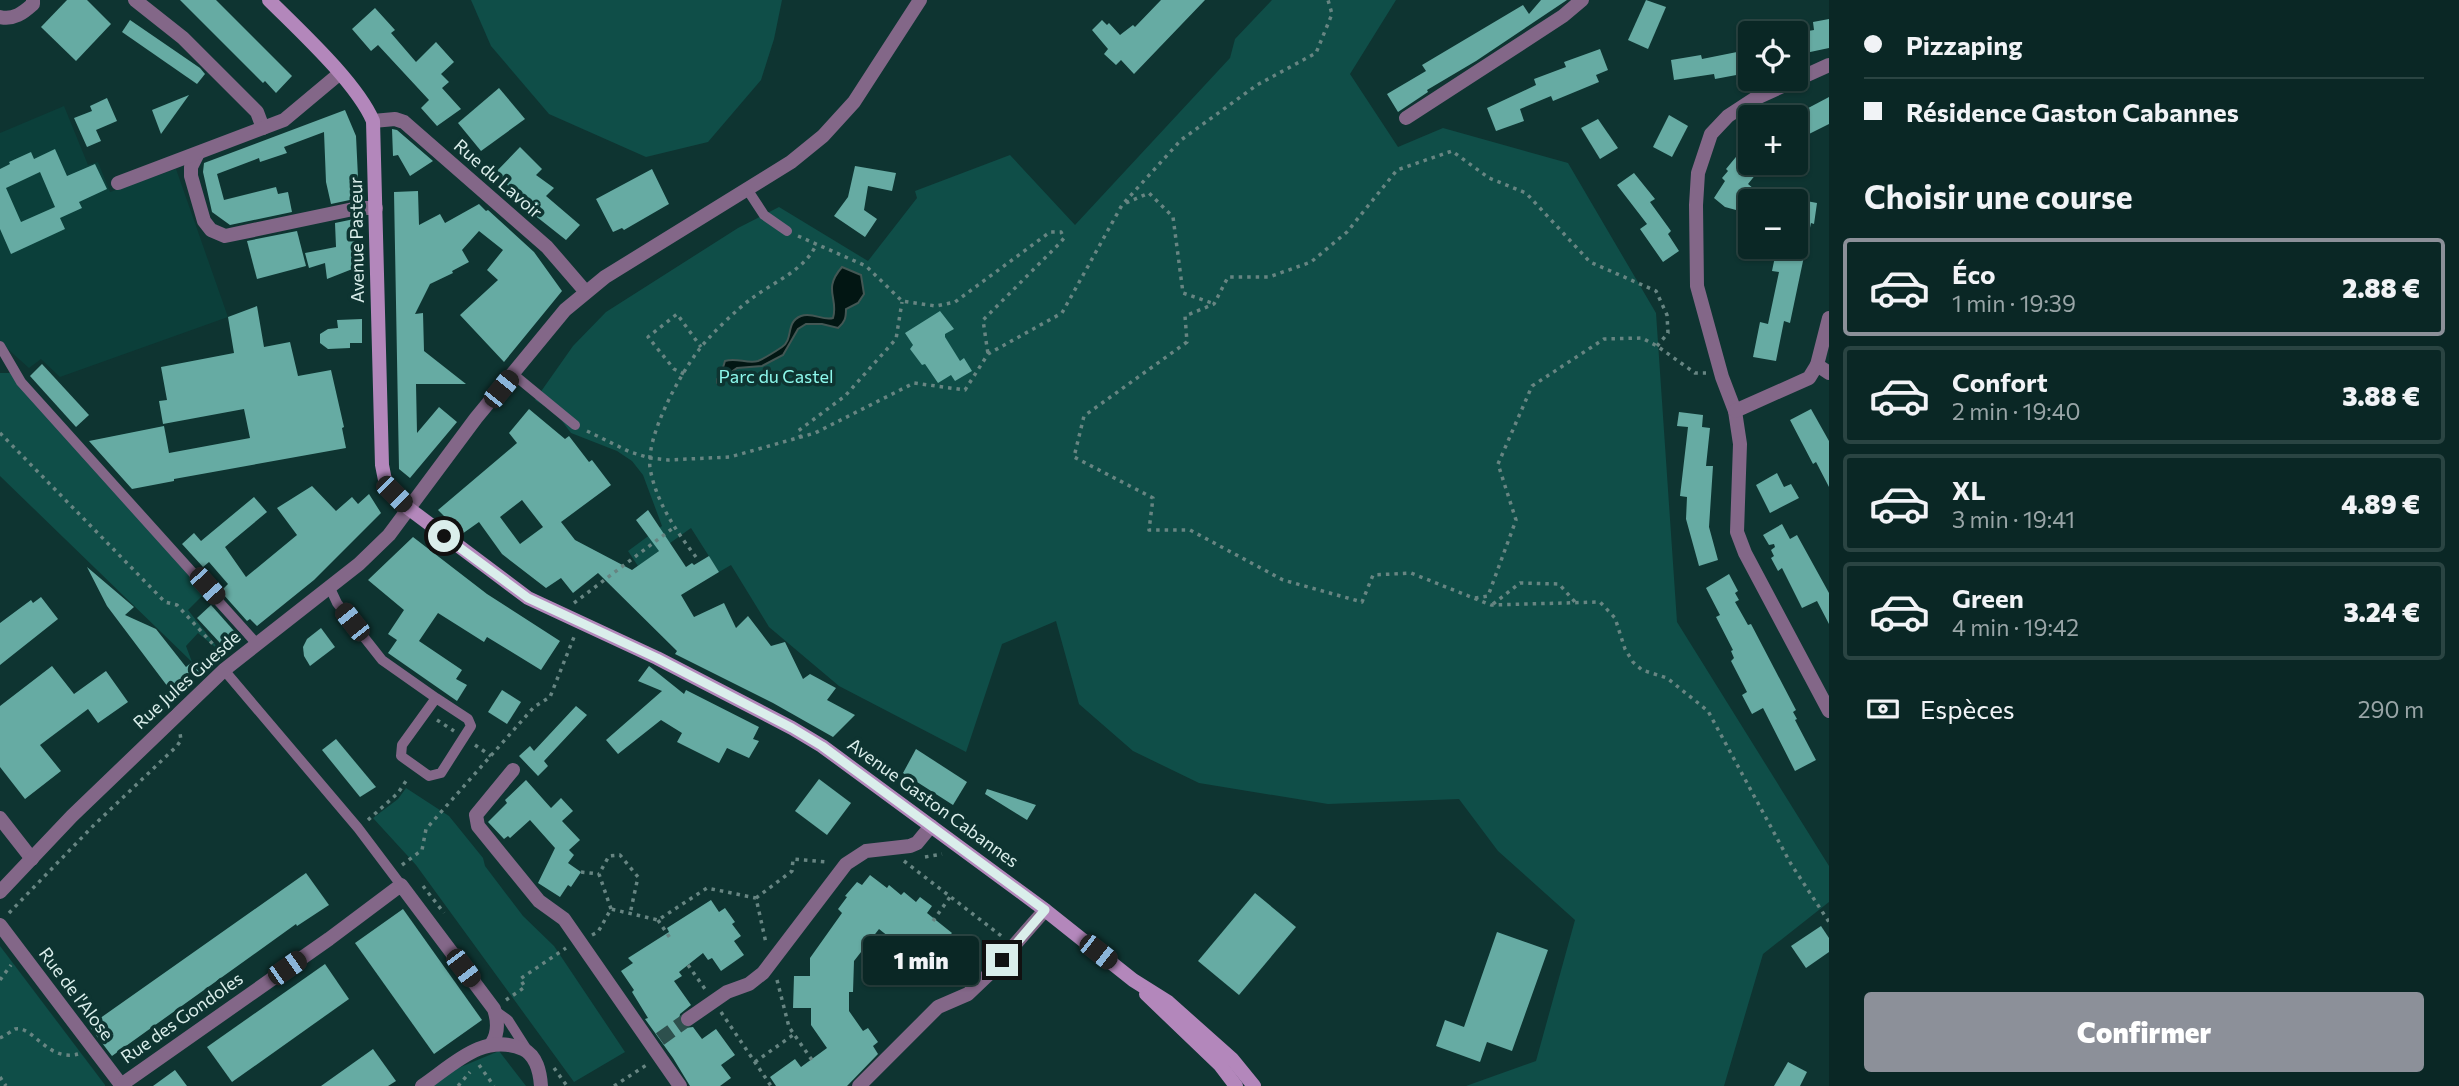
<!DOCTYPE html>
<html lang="fr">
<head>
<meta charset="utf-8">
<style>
	:root { --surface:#0a2725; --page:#183332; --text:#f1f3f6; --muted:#99a5a7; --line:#2a4442; --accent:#8c9099 }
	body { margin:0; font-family:Commissioner,sans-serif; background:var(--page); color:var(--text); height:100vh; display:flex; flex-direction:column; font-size:26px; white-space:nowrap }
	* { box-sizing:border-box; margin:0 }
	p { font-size:23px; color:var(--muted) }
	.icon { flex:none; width:38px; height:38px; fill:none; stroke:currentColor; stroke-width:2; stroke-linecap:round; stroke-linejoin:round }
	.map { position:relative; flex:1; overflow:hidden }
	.panel { display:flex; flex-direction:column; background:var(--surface); width:630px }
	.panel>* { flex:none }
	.top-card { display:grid; align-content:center; height:154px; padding:0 35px; background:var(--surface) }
	.buttons { position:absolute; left:1738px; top:21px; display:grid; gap:14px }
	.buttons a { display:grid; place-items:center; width:70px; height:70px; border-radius:7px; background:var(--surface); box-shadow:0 2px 5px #0004,0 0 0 2px var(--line); font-size:35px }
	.end { position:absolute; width:32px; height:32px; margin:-16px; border:9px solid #daeeeb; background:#111; box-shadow:0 0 0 4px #111 }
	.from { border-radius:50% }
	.bubble { position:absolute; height:49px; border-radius:7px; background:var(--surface); box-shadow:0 2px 5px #0004,0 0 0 2px var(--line); font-size:23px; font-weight:800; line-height:49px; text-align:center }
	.car { position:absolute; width:21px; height:42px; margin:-21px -10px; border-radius:9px; box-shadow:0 0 5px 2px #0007; background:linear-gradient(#222 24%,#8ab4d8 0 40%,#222 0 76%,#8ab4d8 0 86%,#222 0) }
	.top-card b { display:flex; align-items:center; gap:24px; height:66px; font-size:26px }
	.top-card b+b { border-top:2px solid var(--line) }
	.top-card i { width:18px; height:18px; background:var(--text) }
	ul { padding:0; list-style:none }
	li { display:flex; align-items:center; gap:21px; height:98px; margin:0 14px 10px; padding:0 21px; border:4px solid var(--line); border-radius:7px }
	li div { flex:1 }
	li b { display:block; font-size:26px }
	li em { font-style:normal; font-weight:800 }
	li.current { border-color:var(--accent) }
	li>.icon { width:63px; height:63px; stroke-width:1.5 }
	h2 { padding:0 35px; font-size:32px; line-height:84px }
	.pay { display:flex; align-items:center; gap:18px; height:77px; padding:0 35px; font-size:26px }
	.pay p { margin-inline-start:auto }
	.action { display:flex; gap:14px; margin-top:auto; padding:14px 35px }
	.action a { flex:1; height:80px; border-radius:7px; background:var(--accent); color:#fff; font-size:28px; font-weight:800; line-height:80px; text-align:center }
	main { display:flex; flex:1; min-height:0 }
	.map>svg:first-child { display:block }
	.built { fill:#0b3f3a }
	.green { fill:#0f4e48 }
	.water { fill:#021613; stroke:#435754; stroke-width:2 }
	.building { fill:#66aba3; fill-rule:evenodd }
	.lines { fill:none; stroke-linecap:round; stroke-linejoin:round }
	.minor-tunnel { stroke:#2d504d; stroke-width:14; stroke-dasharray:14 7; stroke-linecap:butt }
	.path { stroke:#678582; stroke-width:3.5; stroke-dasharray:3.5 5; stroke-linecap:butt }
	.service { stroke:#836788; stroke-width:10 }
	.minor { stroke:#836788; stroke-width:14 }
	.tertiary { stroke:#836788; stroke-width:14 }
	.secondary { stroke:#b387bb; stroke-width:14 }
	.route { stroke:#daeeeb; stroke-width:9 }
	.labels { text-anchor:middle; stroke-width:7; stroke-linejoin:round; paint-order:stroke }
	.street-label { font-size:18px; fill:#daeeeb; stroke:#0e3431 }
	.park-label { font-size:18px; fill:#8df8ec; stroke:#0e3431 }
</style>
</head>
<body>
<main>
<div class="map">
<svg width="1829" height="1086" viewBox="0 0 1829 1086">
	<rect width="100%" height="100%" fill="#0e3431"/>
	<path class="built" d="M64 106 88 165 98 162 110 192 176 169 228 317 60 377 41 359 29 368 0 342V133Z"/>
	<g class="green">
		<path d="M471 0H782L774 39 761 80 708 142 646 157 549 114 491 46Z"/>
		<path d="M1272 0H1396L1350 74 1398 147 1443 128 1568 163 1656 313 1677 622 1829 866V902L1763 954 1724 1086H1466L1536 1061 1575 920 1498 851 1459 799 1328 804 1199 783 1133 751 1079 704 1056 621 1002 644 966 752 839 686 769 627 731 565 719 572 691 528 638 566 628 551 662 526 643 475 632 461 617 451 571 433 556 413 535 400 573 346 606 312 738 228 779 207 868 261 917 198 915 191 1010 155 1075 225 1230 58 1235 39Z"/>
		<path d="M0 373H10L205 593 188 610 221 652 198 633 186 646 192 662 0 476Z"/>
		<path d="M406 788 449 816 483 858 485 866 523 916 554 946 625 1052 574 1082 416 865 373 818 398 799Z"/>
		<path d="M0 946 105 1085V1086H0Z"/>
		<path d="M499 1051 526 1086H430L451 1071Z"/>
	</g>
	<path class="water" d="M842 267 861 275 864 294 858 303 846 309C846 318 845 322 838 328L822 324H806L798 329 783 355 762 366 737 368 717 382V379L721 374 725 361C736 357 747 364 758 361 765 358 776 351 782 347 794 339 785 322 801 316 813 312 823 321 833 318 839 298 822 290 842 267Z"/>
	<g class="building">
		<path d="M67 0H87L111 24 76 61 41 27Z"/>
		<path d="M180 0H216L292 76 276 93 265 81 263 83Z"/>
		<path d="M1161 0H1205L1134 74 1121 60 1116 65 1104 54 1108 49 1092 30 1102 20 1107 25 1109 23 1120 35 1133 25 1135 27Z"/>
		<path d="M1541 0H1567L1476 61 1427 90 1428 92 1398 112 1387 94 1426 71 1422 65 1523 5 1529 14Z"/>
		<path d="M1646 0 1666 7 1648 49 1628 40Z"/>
		<path d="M375 8 395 30 391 33 416 62 436 42 454 62 441 74 449 82 442 88 461 109 437 126 421 108 429 100 378 45 371 51 352 29Z"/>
		<path d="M1829 19V48L1796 55V33L1814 30 1813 22Z"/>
		<path d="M130 20 200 68 205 74 197 84 122 32Z"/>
		<path d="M1600 49 1608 70 1596 75 1599 82 1553 101 1551 96 1520 109 1524 121 1496 131 1487 108 1536 85 1534 79 1566 67 1564 62Z"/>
		<path d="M1742 51 1747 73 1715 79 1714 74 1674 80 1671 60 1701 55 1702 59Z"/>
		<path d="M499 88 525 119 481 151 458 123Z"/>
		<path d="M189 95 161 134 152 110Z"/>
		<path d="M1829 97V124L1805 136 1795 115Z"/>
		<path d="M107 98 117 121 96 130 101 141 87 147 74 118 92 111 90 106Z"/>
		<path d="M345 110 356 136 359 198 331 204 326 182 324 132 284 147 287 153 260 162 259 158 217 174 224 200 276 187 278 194 288 192 292 212 230 225 212 212 203 172 204 163Z"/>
		<path d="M1669 115 1688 126 1672 157 1653 147Z"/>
		<path d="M1598 119 1618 148 1600 159 1581 128Z"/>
		<path d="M392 129 397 130 433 161 410 176 398 155 393 156Z"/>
		<path d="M1750 140V163H1765L1748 184 1754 189 1736 210 1725 207 1714 198 1725 181 1722 178 1728 171 1726 169Z"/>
		<path d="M520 147 542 169 536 175 554 188 546 196 580 225 566 240 523 206 526 203 495 173Z"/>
		<path d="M55 149 67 176 95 164 107 189 79 202 82 208 60 218 65 229 11 254 0 229V169L10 164 9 162 31 152 34 159ZM40 172 55 207 21 222 6 188Z"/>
		<path d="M855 166 896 173 892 191 868 186 864 210 877 219 865 237 834 216 848 197Z"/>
		<path d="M652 169 669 204 624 230 622 228 613 232 596 199Z"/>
		<path d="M1634 173 1655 199 1650 202 1671 231 1668 234 1679 251 1663 262 1640 229 1647 224 1617 185Z"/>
		<path d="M418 191 419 225 440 214 445 223 479 204 486 211 488 210 534 252 562 291 504 362 460 315 498 280 487 270 503 250 479 231 462 250 469 262 452 271 453 273 430 284 415 314 423 313 424 351 466 384H416L417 433 439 407 457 422 410 478 399 469 394 192Z"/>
		<path d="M1796 199 1817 203 1814 224 1811 223 1790 323 1784 321 1776 361 1753 357 1760 322 1768 324 1779 272 1772 271 1777 247H1796Z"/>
		<path d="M359 218 360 266 327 279 325 263 309 268 305 253 336 247 335 223Z"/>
		<path d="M297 231 306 266 257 279 247 241Z"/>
		<path d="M257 306 264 347 290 342 298 376 331 370 344 427 342 428 346 448 174 479V481L132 489 89 441 164 426 169 453 250 438 244 409 163 424 159 401 167 400 161 367 234 353 228 317Z"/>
		<path d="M940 311 954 329 945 334V337L960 361 964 358 972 371 955 381 951 375 938 383 925 364 922 365 910 349 913 345 905 333Z"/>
		<path d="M362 319V343H350V348L328 349 320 343V334L328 329 338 328 337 320Z"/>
		<path d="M42 364 89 415 76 427 30 376Z"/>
		<path d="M529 409 565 439 569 436 589 462 592 460 611 485 561 522 575 540 632 570 659 551 636 520 648 510 686 567 692 563 694 565 709 556 719 572 681 595 694 617 724 603 736 628 748 616 771 646 785 642 803 679 810 674 836 688 827 700 855 715 833 737 773 703 675 654 677 651 598 573 573 593 561 578 546 588 502 554 479 522 462 534 438 510 517 443 509 433ZM522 500 543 527 520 544 500 517Z"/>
		<path d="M1811 409 1829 441V487L1816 462 1813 464 1790 420Z"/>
		<path d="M1679 412 1703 415 1702 427 1710 428 1706 466H1713L1709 527 1718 560 1699 566 1686 519 1687 497 1680 496 1688 427 1677 426Z"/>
		<path d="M1777 473 1784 487 1791 484 1799 498 1770 513 1756 485Z"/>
		<path d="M312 486 336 511 352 497 358 504 369 494 381 513 314 580 257 626 250 619 247 621 223 594 225 592 223 589 228 584 209 562 203 567 182 544 194 533 201 541 254 497 267 512 225 547 246 577 297 535 277 508Z"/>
		<path d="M1782 524 1790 539 1797 535 1829 593V624L1817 601 1802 608 1782 568 1778 571 1771 558 1774 556 1771 550 1775 547 1774 544 1769 545 1763 535Z"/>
		<path d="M413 537 487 594 560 641 541 670 487 637 484 642 438 613 419 641 462 670 456 679 467 685 457 701 388 653 397 640 388 634 404 610 368 580Z"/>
		<path d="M87 567 134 607 125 615 156 629 186 667 192 662 201 673 174 695 107 606Z"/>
		<path d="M1729 574 1738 591 1735 593 1739 600 1735 602 1748 625 1751 624 1796 710 1793 712 1797 719 1795 720 1816 760 1795 771 1763 708 1752 714 1742 695 1747 692 1731 661 1734 658 1731 651 1733 650 1716 617 1720 615 1706 588Z"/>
		<path d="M41 597 58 619 0 665V623L31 600 33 603Z"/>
		<path d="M211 605 235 632 221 644 197 618Z"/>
		<path d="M321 628 335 647 310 666 304 656 303 647 307 639Z"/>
		<path d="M52 666 74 694 106 671 128 702 98 723 88 709 40 745 61 771 25 799 0 767V706Z"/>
		<path d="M649 666 684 694 686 690 759 727 753 739 759 741 749 758 727 748 719 763 677 742 682 733 661 720 618 754 606 740 662 691 638 681Z"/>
		<path d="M502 690 521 702 507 724 488 712Z"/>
		<path d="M576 706 587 715 544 761 548 766 538 776 519 756 530 746 534 751Z"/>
		<path d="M336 739 376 787 360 797 322 750Z"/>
		<path d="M916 749 967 782 953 805 903 773Z"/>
		<path d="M819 779 851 803 827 835 795 811Z"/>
		<path d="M526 780 551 808 561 798 573 811 562 821 580 840 569 850 574 855 568 863 581 872 571 887 568 885 560 897 538 883 555 848 530 820 510 838 508 836 504 839 488 822 507 803 505 800Z"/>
		<path d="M987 789 1027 802 1036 805 1027 820 985 794Z"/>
		<path d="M306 873 329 905 297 926 296 924 112 1056 89 1026Z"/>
		<path d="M870 875 887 888 889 885 901 895 904 892 916 902 920 897 932 906 927 913 952 933 950 935 962 945 959 950 970 959 961 970 964 973 953 986 940 975 931 987 905 966 913 956 879 929 854 961 853 992H849V1011L863 1031 868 1028 878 1042 873 1046 878 1054 847 1086H776L770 1077 795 1059 801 1067 827 1048 811 1025V1008H793L794 976H810V958L842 913 838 909 847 897 845 896 857 882 862 885Z"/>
		<path d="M1255 893 1296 927 1239 995 1198 961Z"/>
		<path d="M711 900 719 912 725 908 735 922 732 924 741 936 734 941 744 955 721 971 712 958 708 960 703 953 679 972 682 976 674 981 691 1005 680 1014 679 1020 685 1028 693 1027 702 1039 716 1029 735 1055 721 1065 731 1078 720 1086H690L673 1058 645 1019 648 1018 632 992 634 990 621 971 633 963 628 958 669 932 667 928Z"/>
		<path d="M403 909 482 1020 434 1054 355 943Z"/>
		<path d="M1821 926 1829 938V952L1806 968 1791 946Z"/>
		<path d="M1497 932 1548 950 1512 1051 1487 1042 1480 1062 1436 1046 1445 1020 1464 1027Z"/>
		<path d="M325 964 349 999 232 1082 207 1047Z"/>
		<path d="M373 1049 396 1081 388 1086H321Z"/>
		<path d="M1788 1062 1807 1072 1800 1086H1774Z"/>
		<path d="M175 1070 187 1086H153Z"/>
	</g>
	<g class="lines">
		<path class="minor-tunnel" d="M660 1039 688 1019"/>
		<g class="path">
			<path d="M1126 203 1149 193 1173 217 1183 293 1212 303"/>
			<path d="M798 236 866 266 902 301 936 306 955 302 1050 232H1061L1064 238 1060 243 983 320 988 354"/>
			<path d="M1657 346 1668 333 1667 315 1656 291 1590 262 1526 193 1489 178 1452 151 1397 170 1347 232 1311 262 1269 277H1228L1214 304 1185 316 1187 342 1084 416 1074 457 1153 498 1149 530H1190L1283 580 1362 602 1373 575 1411 573 1491 605 1600 602 1615 618 1625 649 1633 662 1642 670 1667 678 1708 711 1791 864 1829 922"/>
			<path d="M684 374 674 369 648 337 677 314 701 347"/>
			<path d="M587 431 630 452 650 458 668 460 730 457 815 433 914 383 965 390 988 354 1062 313 1122 205 1181 140 1257 85 1316 53 1332 14 1328 0"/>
			<path d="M0 433 165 602 177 605 221 653"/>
			<path d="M801 438 798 431 845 396 896 339 902 302"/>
			<path d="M696 557C676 531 656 502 650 468 646 436 679 376 698 351 709 336 736 310 751 299 773 282 804 271 816 245"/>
			<path d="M1475 598 1488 596 1516 520 1498 464 1532 386 1604 339 1642 338 1657 346 1695 373H1706"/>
			<path d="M574 603 673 528"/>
			<path d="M1493 604 1520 583 1559 584 1575 602"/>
			<path d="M437 720 454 731"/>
			<path d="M475 745 491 756"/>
			<path d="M368 820 398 793 408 778"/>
			<path d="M925 857 942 854"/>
			<path d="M904 861 1004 938"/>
			<path d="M402 865 422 850 426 829 534 707 550 697 574 637"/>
			<path d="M581 872 599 874"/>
			<path d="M423 886 444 913"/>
			<path d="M756 898 792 871 793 859 828 862"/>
			<path d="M611 909 599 874 609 856 620 855 638 877 630 914"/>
			<path d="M9 913 93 826 177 746 181 740 180 733"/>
			<path d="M658 920 672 941"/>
			<path d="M933 921 950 897"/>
			<path d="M592 935 598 932 611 909 658 920 707 888 756 898 766 943"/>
			<path d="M688 965 705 989"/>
			<path d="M895 973 911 951"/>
			<path d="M0 980 11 965"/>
			<path d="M777 980 789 1027 814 1063"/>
			<path d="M506 1000 525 987 520 979 566 948"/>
			<path d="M721 1012 771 1086"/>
			<path d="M0 1038C5 1036 11 1031 15 1029 33 1025 47 1062 78 1054"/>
			<path d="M755 1062 793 1035"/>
			<path d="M479 1065 494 1086"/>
			<path d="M554 1068 567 1086"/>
			<path d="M0 1077 6 1086"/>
			<path d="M458 1086 470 1072"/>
			<path d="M614 1086 648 1064"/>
		</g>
		<g class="service">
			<path d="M747 189 764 215 787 231"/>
			<path d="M0 346 21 382 256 643"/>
			<path d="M513 374 575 425"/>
			<path d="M330 588 337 603 382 660 436 698 402 745 401 756 429 776 441 773 471 726 468 719 436 698"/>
			<path d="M224 670 358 828 401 885"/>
			<path d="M494 1010 508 1020 529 1053"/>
		</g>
		<g class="minor">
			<path d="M135 0 183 38 257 112 263 128"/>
			<path d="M0 17C14 20 23 13 33 4V0"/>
			<path d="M1829 65 1754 99 1728 116 1711 134 1698 173 1696 205 1697 286 1722 377 1735 411 1740 444 1737 532 1745 553 1829 711"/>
			<path d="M1406 118 1563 16 1582 0"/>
			<path d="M373 121 395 119 404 122 547 247 585 291"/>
			<path d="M197 155 191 167V176L204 221 211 230 225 236 358 208H376"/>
			<path d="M118 183 284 120 339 74"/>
			<path d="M1817 365 1829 373"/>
			<path d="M1735 411 1809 378 1817 365 1829 318"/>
			<path d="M513 770 476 815 478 826 539 901 564 919 680 1086"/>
			<path d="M0 818 32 859"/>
			<path d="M0 925 122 1086"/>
			<path d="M688 1019 727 992 749 984 763 973 846 864 866 851 910 846 917 843 931 826"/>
			<path d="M121 1085 329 939 401 885 494 1009C498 1021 499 1032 492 1043"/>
			<path d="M422 1086C453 1065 483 1032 523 1049 537 1056 540 1072 541 1086"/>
			<path d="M859 1086 938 1007 968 994 989 974 1045 910"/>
		</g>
		<path class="tertiary" d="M0 892 72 816 224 670 359 564 389 535 476 418 565 310 605 277 791 162 823 136 854 102 920 0"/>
		<g class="secondary">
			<path d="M269 0C300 31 356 82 373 121L382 465 386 485 408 508 528 598 657 658 792 728 822 746 1045 910 1133 980 1168 1002 1232 1059 1254 1086"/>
			<path d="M1146 994 1220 1065 1236 1086"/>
		</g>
	</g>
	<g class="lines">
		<path class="route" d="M444 536 528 598 657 658 792 728 822 746 1045 910 1002 960"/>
	</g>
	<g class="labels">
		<g class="street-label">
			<text transform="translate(498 179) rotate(41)" y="6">Rue du Lavoir</text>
			<text transform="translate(357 240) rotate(-91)" y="6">Avenue Pasteur</text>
			<text transform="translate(187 680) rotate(-42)" y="6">Rue Jules Guesde</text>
			<text transform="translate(933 803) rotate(36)" y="6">Avenue Gaston Cabannes</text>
			<text transform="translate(76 994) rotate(53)" y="6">Rue de l'Alose</text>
			<text transform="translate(182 1018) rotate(-35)" y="6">Rue des Gondoles</text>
		</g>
		<g class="park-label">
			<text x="776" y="383">Parc du Castel</text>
		</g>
	</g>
</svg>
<div class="buttons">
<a><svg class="icon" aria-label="locate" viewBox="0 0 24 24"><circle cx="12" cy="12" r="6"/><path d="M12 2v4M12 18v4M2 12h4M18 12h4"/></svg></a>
<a>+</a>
<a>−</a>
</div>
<i class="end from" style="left:444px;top:536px"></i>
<i class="end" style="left:1002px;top:960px"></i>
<div class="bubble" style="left:863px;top:936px;width:116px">1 min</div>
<i class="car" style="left:501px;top:389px;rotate:39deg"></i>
<i class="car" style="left:394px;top:494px;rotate:135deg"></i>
<i class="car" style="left:207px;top:586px;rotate:138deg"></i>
<i class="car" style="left:352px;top:622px;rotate:322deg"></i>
<i class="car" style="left:1098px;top:952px;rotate:128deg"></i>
<i class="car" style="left:287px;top:968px;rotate:55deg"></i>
<i class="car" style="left:463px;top:968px;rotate:143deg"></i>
</div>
<section class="panel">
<div class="top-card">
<b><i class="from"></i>Pizzaping</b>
<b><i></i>Résidence Gaston Cabannes</b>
</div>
<h2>Choisir une course</h2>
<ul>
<li class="current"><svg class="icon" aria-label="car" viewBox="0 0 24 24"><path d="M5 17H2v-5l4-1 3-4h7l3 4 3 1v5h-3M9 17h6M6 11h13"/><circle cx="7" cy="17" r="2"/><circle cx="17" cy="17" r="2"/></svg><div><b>Éco</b><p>1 min · 19:39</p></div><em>2.88 €</em></li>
<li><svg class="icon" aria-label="car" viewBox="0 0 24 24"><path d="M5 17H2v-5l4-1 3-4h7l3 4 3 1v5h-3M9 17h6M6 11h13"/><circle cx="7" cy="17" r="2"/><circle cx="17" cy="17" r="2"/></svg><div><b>Confort</b><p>2 min · 19:40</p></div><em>3.88 €</em></li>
<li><svg class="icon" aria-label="car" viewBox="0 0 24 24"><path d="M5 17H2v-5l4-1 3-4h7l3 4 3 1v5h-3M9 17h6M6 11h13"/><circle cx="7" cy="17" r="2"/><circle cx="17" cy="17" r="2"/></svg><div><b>XL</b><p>3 min · 19:41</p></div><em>4.89 €</em></li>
<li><svg class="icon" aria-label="car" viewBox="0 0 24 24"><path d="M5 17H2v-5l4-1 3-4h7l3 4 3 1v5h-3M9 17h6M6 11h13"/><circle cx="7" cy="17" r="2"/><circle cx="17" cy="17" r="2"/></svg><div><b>Green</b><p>4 min · 19:42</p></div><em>3.24 €</em></li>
</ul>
<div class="pay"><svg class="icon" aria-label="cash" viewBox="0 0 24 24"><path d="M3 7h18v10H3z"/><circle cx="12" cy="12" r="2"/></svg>Espèces<p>290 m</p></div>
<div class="action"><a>Confirmer</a></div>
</section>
</main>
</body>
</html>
